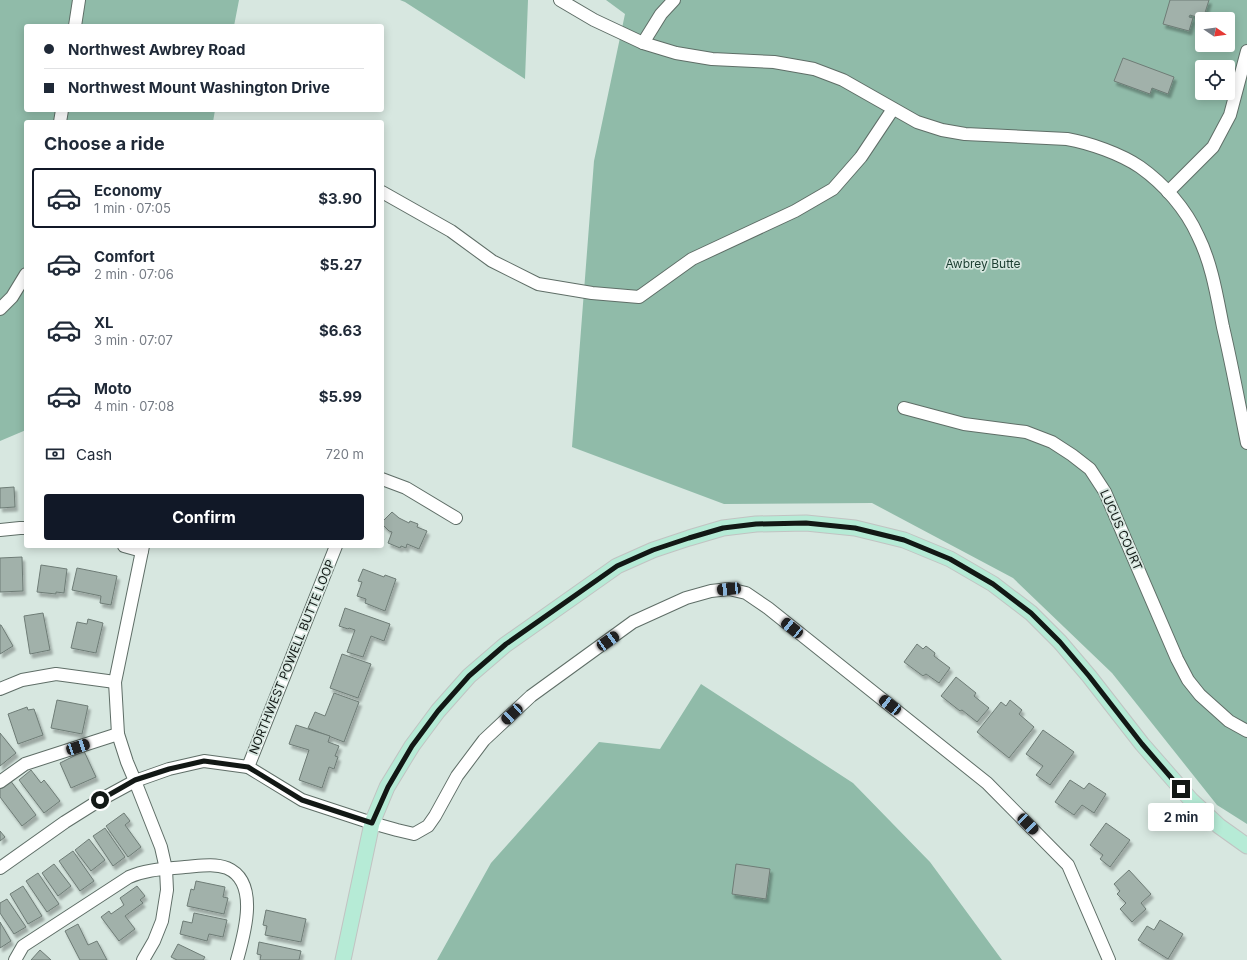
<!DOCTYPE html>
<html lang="en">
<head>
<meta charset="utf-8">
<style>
	:root { --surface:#fff; --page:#f2f2f3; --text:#1f2937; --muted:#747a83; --line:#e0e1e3; --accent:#111827 }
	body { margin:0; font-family:Inter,sans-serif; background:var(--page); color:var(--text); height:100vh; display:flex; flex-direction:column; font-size:15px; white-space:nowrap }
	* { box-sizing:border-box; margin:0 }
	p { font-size:13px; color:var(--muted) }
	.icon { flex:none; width:22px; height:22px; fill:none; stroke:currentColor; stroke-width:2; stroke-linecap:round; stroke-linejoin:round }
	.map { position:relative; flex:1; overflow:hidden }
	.panel { position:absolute; left:24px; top:120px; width:360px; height:428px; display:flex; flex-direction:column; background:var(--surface); border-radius:4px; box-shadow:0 2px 10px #0003 }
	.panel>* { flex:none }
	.banner { position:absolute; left:24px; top:24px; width:360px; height:88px; border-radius:4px; box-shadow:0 2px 10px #0003; display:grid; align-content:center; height:88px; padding:0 20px; background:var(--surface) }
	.needle { width:26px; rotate:103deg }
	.fabs { position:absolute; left:1195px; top:12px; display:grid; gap:8px }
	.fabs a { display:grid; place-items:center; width:40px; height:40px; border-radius:4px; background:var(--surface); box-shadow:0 2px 10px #0003; font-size:20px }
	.end { position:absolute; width:18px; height:18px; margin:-9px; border:5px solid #121815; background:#fff; box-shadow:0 0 0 2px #fff }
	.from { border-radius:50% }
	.bubble { position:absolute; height:28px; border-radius:4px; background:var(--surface); box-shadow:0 2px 10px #0003; font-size:13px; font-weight:700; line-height:28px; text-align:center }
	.car { position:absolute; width:12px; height:24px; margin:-12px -6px; border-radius:5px; box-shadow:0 0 3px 1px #0007; background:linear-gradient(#222 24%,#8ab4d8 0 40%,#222 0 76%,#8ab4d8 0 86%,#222 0) }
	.banner b { display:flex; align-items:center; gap:14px; height:38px; font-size:15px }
	.banner b+b { border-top:1px solid var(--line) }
	.banner i { width:10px; height:10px; background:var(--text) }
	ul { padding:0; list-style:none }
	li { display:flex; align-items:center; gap:12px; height:60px; margin:0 8px 6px; padding:0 12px; border:2px solid transparent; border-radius:4px }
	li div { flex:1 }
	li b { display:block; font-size:15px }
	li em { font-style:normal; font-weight:700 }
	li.active { border-color:var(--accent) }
	li>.icon { width:36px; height:36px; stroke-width:1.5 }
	h2 { padding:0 20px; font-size:18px; line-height:48px }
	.pay { display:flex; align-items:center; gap:10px; height:44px; padding:0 20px; font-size:15px }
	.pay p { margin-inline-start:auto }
	.action { display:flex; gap:8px; margin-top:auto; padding:8px 20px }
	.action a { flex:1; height:46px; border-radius:4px; background:var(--accent); color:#fff; font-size:16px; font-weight:700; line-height:46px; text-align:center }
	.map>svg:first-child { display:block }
	.green { fill:#90bba9; fill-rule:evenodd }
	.building { fill:#a1b1aa; stroke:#6e7c76; filter:url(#shadow) }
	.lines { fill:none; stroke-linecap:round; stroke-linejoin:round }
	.minor-casing { stroke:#5f6e67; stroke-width:14 }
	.major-casing { stroke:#c1c3c2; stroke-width:17 }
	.minor { stroke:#fff; stroke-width:12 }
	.major { stroke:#b6ebd6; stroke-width:15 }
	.route { stroke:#121815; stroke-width:5 }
	.labels { text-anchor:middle; stroke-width:3.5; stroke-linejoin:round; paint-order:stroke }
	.park-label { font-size:12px; fill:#1c3e31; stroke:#d7e7e0 }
	.street-label { font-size:12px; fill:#121815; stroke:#d7e7e0 }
</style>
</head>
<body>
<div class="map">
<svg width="1247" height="960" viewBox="0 0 1247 960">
	<defs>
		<filter id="shadow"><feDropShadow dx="2.5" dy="4" stdDeviation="1" flood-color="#0004"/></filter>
	</defs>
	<rect width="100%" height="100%" fill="#d7e7e0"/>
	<g class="green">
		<path d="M0 0H239L234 26H26V110H215L213 122H26V430L0 441Z"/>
		<path d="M400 0H528L525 79 405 2Z"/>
		<path d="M606 0H1247V824L1217 805 1112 673 1013 578 872 503 724 504 572 447 594 161 625 14ZM1202 19H1228V45H1202ZM1202 67H1228V93H1202Z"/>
		<path d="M701 684 853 783 930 862 1002 960H437L491 863 599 742 660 749Z"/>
	</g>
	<g class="building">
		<path d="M1170 0H1209L1203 19 1190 15 1189 17 1193 18 1189 31 1163 24Z"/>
		<path d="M1123 58 1174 77 1168 94 1152 88 1150 94 1114 81Z"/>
		<path d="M14 487 15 507 0 508V488Z"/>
		<path d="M392 512 399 518 409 523 410 521 418 524 417 527 427 531 419 549 407 544 406 548 401 546 400 548 388 543 392 532 389 531 382 524V522Z"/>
		<path d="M22 557 23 591 0 592V558Z"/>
		<path d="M41 565 67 569 64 593 56 592V594L37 592Z"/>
		<path d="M77 568 117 576 111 605 100 603 101 596 72 590Z"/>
		<path d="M363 569 384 577 385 575 396 579 385 611 365 603 366 599 357 596 362 582 358 581Z"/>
		<path d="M345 608 390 624 384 641 371 636 363 657 347 652 355 630 349 628 348 629 339 626Z"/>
		<path d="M43 613 50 650 30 654 24 616Z"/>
		<path d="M88 619 103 623 96 653 71 648 77 622 87 624Z"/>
		<path d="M0 625H1L13 646 0 654Z"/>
		<path d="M917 644 923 649 926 646 935 653 934 656 950 668 939 683 926 674 923 676 904 662Z"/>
		<path d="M342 654 371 664 358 698 330 688Z"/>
		<path d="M956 677 976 693 974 696 989 708 977 722 962 710 960 711 941 696Z"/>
		<path d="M334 693 359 702 344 742 308 728 315 712 325 716Z"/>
		<path d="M57 700 88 706 82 734 51 728Z"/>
		<path d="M1010 700 1022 710 1019 714 1034 727 1009 758 977 732 1001 702 1006 706Z"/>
		<path d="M27 707 28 710 34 709 43 735 18 744 8 714Z"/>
		<path d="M296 725 330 736 328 742 339 746 335 756 338 757 334 769 329 767 322 788 299 780 309 750 289 744Z"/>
		<path d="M1043 730 1074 752 1050 785 1036 775 1043 766 1026 754Z"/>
		<path d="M0 733 16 753 0 766Z"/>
		<path d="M84 751 96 777 71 788 60 763Z"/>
		<path d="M31 770 41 783 44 780 60 801 44 813 19 780Z"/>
		<path d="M10 780 36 815 22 826 0 797V788Z"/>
		<path d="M1070 780 1084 789 1089 783 1106 794 1094 813 1082 805 1074 815 1055 802Z"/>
		<path d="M124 813 130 821 125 825 141 847 128 857 106 826Z"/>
		<path d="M1106 823 1130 840 1110 867 1100 859 1103 855 1090 845Z"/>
		<path d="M105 828 125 857 113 866 93 836Z"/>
		<path d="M0 831 5 837 0 841Z"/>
		<path d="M89 839 105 860 91 871 75 850Z"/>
		<path d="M73 851 94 881 80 891 59 861Z"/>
		<path d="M54 864 71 886 58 896 42 873Z"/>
		<path d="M736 864 770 869 766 899 732 894Z"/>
		<path d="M1129 870 1151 894 1141 903 1146 909 1132 922 1120 909 1126 903 1117 894 1120 891 1114 884Z"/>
		<path d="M38 873 59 904 47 912 26 881Z"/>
		<path d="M196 881 225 887 223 897 228 898 224 914 187 906 191 889 194 890Z"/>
		<path d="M23 886 42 916 28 924 10 894Z"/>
		<path d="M137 886 145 896 140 900 143 903 125 916 135 929 119 941 101 917 109 911 111 914 124 905 120 898Z"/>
		<path d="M7 899 26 927 14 934 0 913V903Z"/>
		<path d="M266 910 306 919 301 942 265 935 267 926 263 925Z"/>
		<path d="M194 913 227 920 223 937 209 934 207 941 180 934 183 921 192 923Z"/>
		<path d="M1160 920 1183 934 1168 959 1138 940 1147 926 1154 930Z"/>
		<path d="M0 922 11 941 0 948Z"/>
		<path d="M78 924 88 945 97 941 107 960H80L65 931Z"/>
		<path d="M259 942 301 951 299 960H260L261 955 257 954Z"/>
		<path d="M178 944 205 957 203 960H177L171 957Z"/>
		<path d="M40 950 51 960H31Z"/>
	</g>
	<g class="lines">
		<g class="minor-casing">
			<g id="minor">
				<path d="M560 0 594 20 643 43 676 53 712 59 774 62 814 69 843 80 917 122 942 130 965 134 1067 139C1090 143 1121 154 1140 167 1164 184 1186 209 1198 236 1212 264 1217 297 1223 327 1232 365 1239 404 1247 443"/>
				<path d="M75 26 79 0"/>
				<path d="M643 43 661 14 674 0"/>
				<path d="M60 122 62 110"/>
				<path d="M382 192 451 231 492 261 538 284 592 293 639 297 692 259 795 211 833 189 861 157 893 109"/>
				<path d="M1168 192 1213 147 1230 115 1247 51"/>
				<path d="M0 309 12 297 26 274"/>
				<path d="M904 408 964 424 1026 432 1052 442 1072 455 1090 469 1105 492 1177 659 1188 680 1200 695 1229 721 1247 731"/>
				<path d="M382 479 406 488 456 518"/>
				<path d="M0 530 20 528H26"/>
				<path d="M124 546 142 551"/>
				<path d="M0 689 22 680 56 674 115 682"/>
				<path d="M248 767 336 546"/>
				<path d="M0 782 25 764 118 734"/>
				<path d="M0 868 65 822 100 800 135 781 169 769 204 761 248 767 302 800 372 823 397 830 414 834 428 826 435 816 457 776 484 740 531 696 633 622 686 598 711 591 729 589 746 593 768 608 987 783 1068 865 1109 960"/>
				<path d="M15 960 23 946 129 877C147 869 166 869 185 867 199 866 214 863 227 868 260 882 244 935 237 960"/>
				<path d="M143 960 154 941 162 921 167 890 166 869 161 847 135 781 127 762 118 734 115 682 143 546"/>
			</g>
		</g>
		<g class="major-casing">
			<path id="major" d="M343 960 372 823 387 787 412 746 438 711 469 676 505 645 617 566 653 550 689 538 723 528 756 524 806 523 855 528 904 540 950 559 993 584 1031 613 1060 642 1089 676 1142 744 1191 800 1219 826 1247 846"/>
		</g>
		<use href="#minor" class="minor"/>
		<use href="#major" class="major"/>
	</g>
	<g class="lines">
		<path class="route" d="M100 800 135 780 169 769 204 761 248 767 302 800 372 823 388 787 412 746 438 711 469 676 506 644 617 566 653 550 689 538 723 528 756 524 806 523 855 528 904 540 950 559 993 584 1031 613 1060 642 1089 676 1142 744 1181 789"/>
	</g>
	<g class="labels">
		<g class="park-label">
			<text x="983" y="268">Awbrey Butte</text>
		</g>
		<g class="street-label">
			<text transform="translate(1121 530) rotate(66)" y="4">LUCUS COURT</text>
			<text transform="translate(292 657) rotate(-68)" y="4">NORTHWEST POWELL BUTTE LOOP</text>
		</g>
	</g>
</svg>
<div class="fabs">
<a><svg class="needle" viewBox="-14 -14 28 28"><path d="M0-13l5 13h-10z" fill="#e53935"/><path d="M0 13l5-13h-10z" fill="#747a83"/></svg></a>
<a><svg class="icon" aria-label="locate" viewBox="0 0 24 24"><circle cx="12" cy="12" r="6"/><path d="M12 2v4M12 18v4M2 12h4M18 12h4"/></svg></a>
</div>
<i class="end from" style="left:100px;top:800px"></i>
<i class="end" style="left:1181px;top:789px"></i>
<div class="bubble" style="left:1148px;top:803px;width:66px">2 min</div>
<i class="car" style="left:729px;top:589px;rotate:264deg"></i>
<i class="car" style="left:792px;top:628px;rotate:309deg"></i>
<i class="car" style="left:608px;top:641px;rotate:55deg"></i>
<i class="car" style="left:890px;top:705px;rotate:308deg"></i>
<i class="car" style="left:512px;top:714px;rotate:227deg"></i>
<i class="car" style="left:78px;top:747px;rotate:72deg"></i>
<i class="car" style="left:1028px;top:824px;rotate:135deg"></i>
<div class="banner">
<b><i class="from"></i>Northwest Awbrey Road</b>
<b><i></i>Northwest Mount Washington Drive</b>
</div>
<section class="panel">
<h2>Choose a ride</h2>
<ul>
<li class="active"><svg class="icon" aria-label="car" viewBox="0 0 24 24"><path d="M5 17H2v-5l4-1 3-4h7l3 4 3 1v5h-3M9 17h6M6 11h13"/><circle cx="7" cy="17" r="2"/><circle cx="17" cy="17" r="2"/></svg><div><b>Economy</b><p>1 min · 07:05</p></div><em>$3.90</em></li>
<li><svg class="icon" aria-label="car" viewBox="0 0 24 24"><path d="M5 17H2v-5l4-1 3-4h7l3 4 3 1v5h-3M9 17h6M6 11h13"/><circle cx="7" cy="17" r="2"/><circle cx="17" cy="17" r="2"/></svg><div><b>Comfort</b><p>2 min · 07:06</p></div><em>$5.27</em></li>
<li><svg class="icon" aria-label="car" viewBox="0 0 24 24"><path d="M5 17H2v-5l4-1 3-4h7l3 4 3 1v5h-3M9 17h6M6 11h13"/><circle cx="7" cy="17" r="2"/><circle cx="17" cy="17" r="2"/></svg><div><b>XL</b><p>3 min · 07:07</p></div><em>$6.63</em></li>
<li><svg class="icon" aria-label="car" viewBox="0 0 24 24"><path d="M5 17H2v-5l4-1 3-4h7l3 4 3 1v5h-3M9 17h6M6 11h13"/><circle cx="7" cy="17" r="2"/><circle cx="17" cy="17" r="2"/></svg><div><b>Moto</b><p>4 min · 07:08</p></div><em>$5.99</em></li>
</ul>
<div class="pay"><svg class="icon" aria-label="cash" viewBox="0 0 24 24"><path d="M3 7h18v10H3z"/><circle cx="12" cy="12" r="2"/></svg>Cash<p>720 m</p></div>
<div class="action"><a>Confirm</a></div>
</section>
</div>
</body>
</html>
